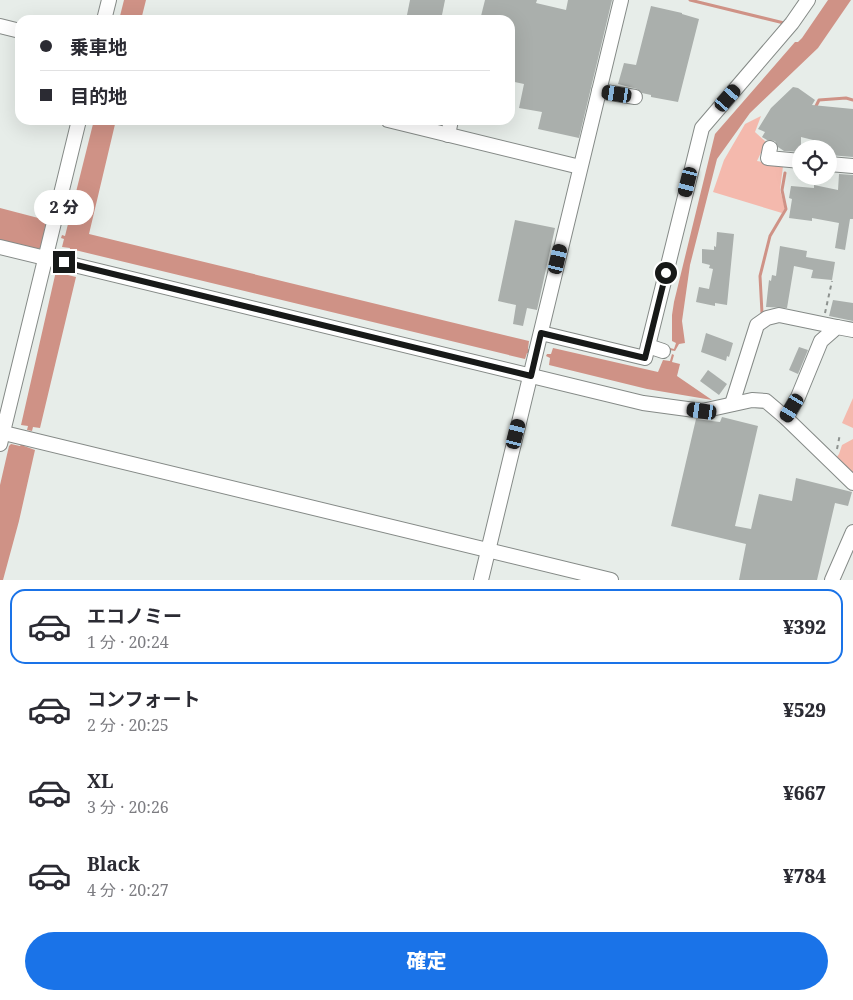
<!DOCTYPE html>
<html lang="ja">
<head>
<meta charset="utf-8">
<style>
	:root { --surface:#fff; --page:#f7f7f7; --text:#2b2b33; --muted:#7c7c81; --line:#e1e1e2; --accent:#1a73e8 }
	body { margin:0; font-family:"Noto Serif","Noto Sans JP",serif; background:var(--page); color:var(--text); height:100vh; display:flex; flex-direction:column; font-size:19px; white-space:nowrap }
	* { box-sizing:border-box; margin:0 }
	p { font-size:16px; color:var(--muted) }
	.icon { flex:none; width:28px; height:28px; fill:none; stroke:currentColor; stroke-width:2; stroke-linecap:round; stroke-linejoin:round }
	.map { position:relative; height:580px; overflow:hidden }
	.panel { display:flex; flex-direction:column; background:var(--surface); flex:1 }
	.panel>* { flex:none }
	.guide { position:absolute; left:15px; top:15px; width:500px; height:110px; border-radius:15px; box-shadow:0 5px 20px #0002; display:grid; align-content:center; height:110px; padding:0 25px; background:var(--surface) }
	.controls { position:absolute; left:792px; top:140px; display:grid; gap:10px }
	.controls a { display:grid; place-items:center; width:45px; height:45px; border-radius:50%; background:var(--surface); box-shadow:0 5px 20px #0002; font-size:25px }
	.end { position:absolute; width:22px; height:22px; margin:-11px; border:6px solid #171918; background:#fff; box-shadow:0 0 0 2px #fff }
	.from { border-radius:50% }
	.bubble { position:absolute; height:35px; border-radius:18px; background:var(--surface); box-shadow:0 5px 20px #0002; font-size:16px; font-weight:800; line-height:35px; text-align:center }
	.car { position:absolute; width:15px; height:30px; margin:-15px -8px; border-radius:6px; box-shadow:0 0 4px 1px #0007; background:linear-gradient(#222 24%,#8ab4d8 0 40%,#222 0 76%,#8ab4d8 0 86%,#222 0) }
	.guide b { display:flex; align-items:center; gap:18px; height:48px; font-size:19px }
	.guide b+b { border-top:1px solid var(--line) }
	.guide i { width:12px; height:12px; background:var(--text) }
	ul { padding:9px 0 0; list-style:none }
	li { display:flex; align-items:center; gap:15px; height:75px; margin:0 10px 8px; padding:0 15px; border:2px solid transparent; border-radius:15px }
	li div { flex:1 }
	li b { display:block; font-size:19px }
	li em { font-style:normal; font-weight:800 }
	li.current { border-color:var(--accent) }
	li>.icon { width:45px; height:45px; stroke-width:1.5 }
	.cta { display:flex; gap:10px; margin-top:auto; padding:10px 25px }
	.cta a { flex:1; height:58px; border-radius:30px; background:var(--accent); color:#fff; font-size:20px; font-weight:800; line-height:58px; text-align:center }
	.map>svg:first-child { display:block }
	.green { fill:#f4b9ad }
	.water { fill:#cf9286 }
	.lines { fill:none; stroke-linecap:round; stroke-linejoin:round }
	.stream { stroke:#cf9286; stroke-width:3 }
	.building { fill:#aaafac }
	.minor-casing { stroke:#858a87; stroke-width:16 }
	.path { stroke:#8d928f; stroke-width:2; stroke-dasharray:4 4; stroke-linecap:butt }
	.minor { stroke:#fff; stroke-width:14 }
	.route { stroke:#171918; stroke-width:6 }
</style>
</head>
<body>
<div class="map">
<svg width="853" height="580" viewBox="0 0 853 580">
	<rect width="100%" height="100%" fill="#e7ede9"/>
	<g class="green">
		<path d="M761 116 755 132 766 142 757 161 783 166 780 190 785 208 782 213 713 192 724 160 745 124Z"/>
		<path d="M853 398V428L842 423Z"/>
		<path d="M853 439V480L834 461 839 454 842 445Z"/>
	</g>
	<g class="water">
		<path d="M124 0H146L141 20H119Z"/>
		<path d="M828 0H851L818 48 750 113 717 159 690 265 682 321 685 343 679 344 675 351 669 350 670 348 674 349 676 343 672 341V315L674 302 715 134 795 42H798L802 38Z"/>
		<path d="M94 120H116L89 234 529 341 528 349 530 350V353H527L525 359 75 250 74 254 69 253 70 248 62 247 64 239 61 238 62 235 65 236Z"/>
		<path d="M0 208 46 220 42 247 38 249 0 240Z"/>
		<path d="M65 269 69 270 68 275 76 277 40 428 33 427 32 431 27 430 28 426 21 425 56 271 64 273Z"/>
		<path d="M553 348 658 372 663 360 670 361 672 354 674 355 672 362 680 364 677 376 712 400 647 389 549 365 550 358 546 356 547 354H551Z"/>
		<path d="M22 443 24 444V446L35 450 19 521 3 580H0V485L9 446 11 444 20 446Z"/>
	</g>
	<g class="lines">
		<g class="stream">
			<path d="M690 0 784 23"/>
			<path d="M815 108 819 100 846 98 853 100"/>
			<path d="M762 313 760 276 770 236 786 209 782 190 785 173"/>
		</g>
	</g>
	<g class="building">
		<path d="M410 0H445L441 20H406Z"/>
		<path d="M485 0H537L536 3 566 10 568 0H612L579 138 538 129 542 112 519 108 524 84 510 81V20H480Z"/>
		<path d="M651 6 682 13V14L699 19 678 102 651 97V95L642 93 637 89 618 84 624 63 636 65Z"/>
		<path d="M793 87 798 88 815 100 812 105 853 109V157L829 155V149H820L821 142 801 137V152L784 151 778 147 775 141 767 140 762 137 765 132 758 129 771 108Z"/>
		<path d="M839 174 853 175V219H850L845 250 835 248 839 223 812 218V221L789 218 792 199 789 198 791 186 814 188V185L838 190Z"/>
		<path d="M515 220 555 228 537 310 527 308 523 326 513 324 516 305 498 301Z"/>
		<path d="M717 232 734 234 727 305 715 303V306L696 302 699 287 709 289 713 269 709 268 710 265 702 263V249L714 250V246L716 247Z"/>
		<path d="M780 246 807 251 806 257 835 262 832 280 811 278 813 270 794 266 787 308 766 307 769 280 771 281 772 275 776 276Z"/>
		<path d="M833 300 853 303V321L829 316Z"/>
		<path d="M706 333 733 343 729 357 727 356 726 361 701 352Z"/>
		<path d="M799 347 808 350 798 374 789 370Z"/>
		<path d="M708 370 727 384 719 395 700 381Z"/>
		<path d="M722 417 758 426 735 526 751 529 759 494 792 501 796 478 852 492 848 506 835 503 817 580H739L746 544 671 526 696 419 720 422Z"/>
	</g>
	<g class="lines">
		<g class="minor-casing">
			<g id="minor">
				<path d="M104 20 109 0"/>
				<path d="M0 26 20 31"/>
				<path d="M599 91 635 97"/>
				<path d="M388 120 580 167"/>
				<path d="M448 135 451 120"/>
				<path d="M770 148 768 158 801 161"/>
				<path d="M829 164 853 166"/>
				<path d="M0 247 643 403 702 411 752 400 766 401 786 418 853 483"/>
				<path d="M541 333 645 358 702 128 792 23 808 0"/>
				<path d="M648 346 663 351"/>
				<path d="M732 404 757 325 767 318 779 315 837 327"/>
				<path d="M786 418 798 397 821 341 837 327 853 330"/>
				<path d="M0 432 611 580"/>
				<path d="M0 444 79 120"/>
				<path d="M481 580 621 0"/>
				<path d="M832 580 853 532"/>
			</g>
		</g>
		<g class="path">
			<path d="M825 313 832 281"/>
			<path d="M837 449 840 434"/>
		</g>
		<use href="#minor" class="minor"/>
	</g>
	<g class="lines">
		<path class="route" d="M64 262 531 376 541 333 645 358 666 273"/>
	</g>
</svg>
<div class="controls">
<a><svg class="icon" aria-label="locate" viewBox="0 0 24 24"><circle cx="12" cy="12" r="6"/><path d="M12 2v4M12 18v4M2 12h4M18 12h4"/></svg></a>
</div>
<i class="end from" style="left:666px;top:273px"></i>
<i class="end" style="left:64px;top:262px"></i>
<div class="bubble" style="left:34px;top:190px;width:60px">2 分</div>
<i class="car" style="left:617px;top:94px;rotate:279deg"></i>
<i class="car" style="left:728px;top:98px;rotate:41deg"></i>
<i class="car" style="left:688px;top:182px;rotate:194deg"></i>
<i class="car" style="left:558px;top:259px;rotate:13deg"></i>
<i class="car" style="left:792px;top:408px;rotate:211deg"></i>
<i class="car" style="left:702px;top:411px;rotate:278deg"></i>
<i class="car" style="left:516px;top:434px;rotate:14deg"></i>
<div class="guide">
<b><i class="from"></i>乗車地</b>
<b><i></i>目的地</b>
</div>
</div>
<section class="panel">
<ul>
<li class="current"><svg class="icon" aria-label="car" viewBox="0 0 24 24"><path d="M5 17H2v-5l4-1 3-4h7l3 4 3 1v5h-3M9 17h6M6 11h13"/><circle cx="7" cy="17" r="2"/><circle cx="17" cy="17" r="2"/></svg><div><b>エコノミー</b><p>1 分 · 20:24</p></div><em>¥392</em></li>
<li><svg class="icon" aria-label="car" viewBox="0 0 24 24"><path d="M5 17H2v-5l4-1 3-4h7l3 4 3 1v5h-3M9 17h6M6 11h13"/><circle cx="7" cy="17" r="2"/><circle cx="17" cy="17" r="2"/></svg><div><b>コンフォート</b><p>2 分 · 20:25</p></div><em>¥529</em></li>
<li><svg class="icon" aria-label="car" viewBox="0 0 24 24"><path d="M5 17H2v-5l4-1 3-4h7l3 4 3 1v5h-3M9 17h6M6 11h13"/><circle cx="7" cy="17" r="2"/><circle cx="17" cy="17" r="2"/></svg><div><b>XL</b><p>3 分 · 20:26</p></div><em>¥667</em></li>
<li><svg class="icon" aria-label="car" viewBox="0 0 24 24"><path d="M5 17H2v-5l4-1 3-4h7l3 4 3 1v5h-3M9 17h6M6 11h13"/><circle cx="7" cy="17" r="2"/><circle cx="17" cy="17" r="2"/></svg><div><b>Black</b><p>4 分 · 20:27</p></div><em>¥784</em></li>
</ul>
<div class="cta"><a>確定</a></div>
</section>
</body>
</html>
